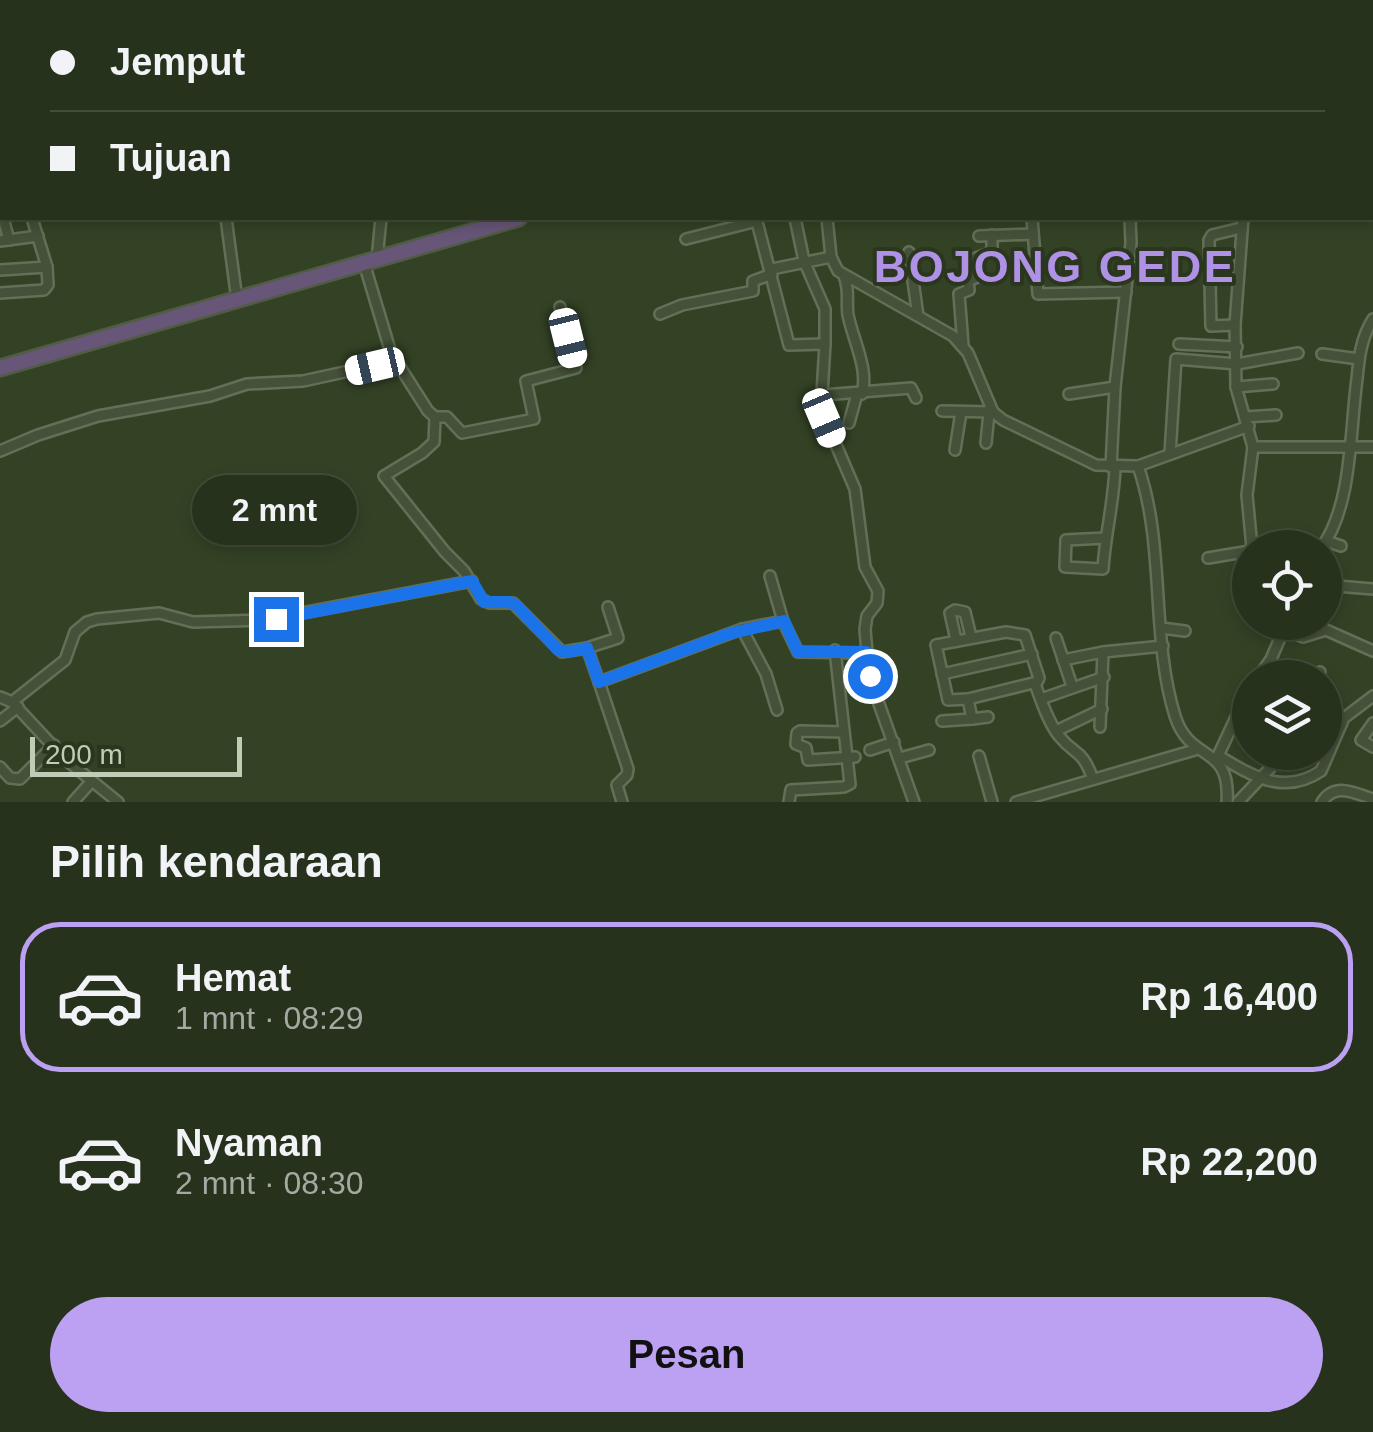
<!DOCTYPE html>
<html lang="id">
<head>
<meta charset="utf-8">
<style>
	:root { --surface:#26321c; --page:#323e29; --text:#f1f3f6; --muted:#a4aaa3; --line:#424d3b; --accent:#bca0f2 }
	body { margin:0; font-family:Helvetica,sans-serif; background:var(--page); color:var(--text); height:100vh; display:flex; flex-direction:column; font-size:38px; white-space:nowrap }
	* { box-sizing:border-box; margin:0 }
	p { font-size:32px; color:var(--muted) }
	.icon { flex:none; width:55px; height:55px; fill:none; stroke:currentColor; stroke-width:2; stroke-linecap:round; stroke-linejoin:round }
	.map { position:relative; height:802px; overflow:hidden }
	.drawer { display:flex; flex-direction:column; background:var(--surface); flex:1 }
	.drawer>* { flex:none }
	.banner { position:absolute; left:0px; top:0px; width:1375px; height:220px; box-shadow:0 5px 15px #0003,0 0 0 2px var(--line); display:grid; align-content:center; height:220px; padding:0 50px; background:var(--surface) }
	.buttons { position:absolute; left:1232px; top:530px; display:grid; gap:20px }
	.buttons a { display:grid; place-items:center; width:110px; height:110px; border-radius:50%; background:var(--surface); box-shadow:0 5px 15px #0003,0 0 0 2px var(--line); font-size:50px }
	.scale { position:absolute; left:30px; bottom:25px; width:212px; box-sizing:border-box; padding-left:10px; border:5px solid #c0ccb6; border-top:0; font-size:28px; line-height:35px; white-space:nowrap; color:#c0ccb6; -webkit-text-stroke:8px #2a371e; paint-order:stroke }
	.end { position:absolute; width:45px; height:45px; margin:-22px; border:12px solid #1a73e8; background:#fff; box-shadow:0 0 0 5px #fff }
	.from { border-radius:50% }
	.bubble { position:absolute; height:70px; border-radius:35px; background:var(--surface); box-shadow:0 5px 15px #0003,0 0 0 2px var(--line); font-size:32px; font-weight:700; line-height:70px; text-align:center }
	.car { position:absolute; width:30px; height:60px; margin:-30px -15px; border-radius:12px; box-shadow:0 0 8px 2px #0007; background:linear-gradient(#fff 24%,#345 0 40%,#fff 0 76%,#345 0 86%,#fff 0) }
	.banner b { display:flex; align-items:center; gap:35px; height:95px; font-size:38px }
	.banner b+b { border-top:2px solid var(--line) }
	.banner i { width:25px; height:25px; background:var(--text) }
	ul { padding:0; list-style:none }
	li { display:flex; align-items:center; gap:30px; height:150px; margin:0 20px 15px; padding:0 30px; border:5px solid transparent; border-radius:40px }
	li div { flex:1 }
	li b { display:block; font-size:38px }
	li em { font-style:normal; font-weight:700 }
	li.active { border-color:var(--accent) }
	li>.icon { width:90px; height:90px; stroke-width:1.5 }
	h2 { padding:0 50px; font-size:45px; line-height:120px }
	.button { display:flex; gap:20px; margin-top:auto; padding:20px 50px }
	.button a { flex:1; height:115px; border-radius:60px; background:var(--accent); color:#111; font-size:40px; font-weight:700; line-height:115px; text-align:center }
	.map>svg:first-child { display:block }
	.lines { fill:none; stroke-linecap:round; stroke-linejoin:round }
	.minor-casing { stroke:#636f57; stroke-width:14 }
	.highway-casing { stroke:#505c44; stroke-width:19 }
	.minor { stroke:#455139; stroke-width:9 }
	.highway { stroke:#685678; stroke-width:14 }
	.route { stroke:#1a73e8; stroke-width:12 }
	.labels { text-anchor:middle; stroke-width:8; stroke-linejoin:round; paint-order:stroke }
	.district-label { font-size:45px; font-weight:bold; letter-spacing:2.5px; fill:#af91e5; stroke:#2a371e }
</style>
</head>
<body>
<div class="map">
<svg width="1373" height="802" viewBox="0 0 1373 802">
	<rect width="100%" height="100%" fill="#334225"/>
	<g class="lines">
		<g class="minor-casing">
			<g id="minor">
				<path d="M5 0 6 2"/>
				<path d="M301 0V2"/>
				<path d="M513 0V2"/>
				<path d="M610 0 611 2"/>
				<path d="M932 0 934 2"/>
				<path d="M1022 0V2"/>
				<path d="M711 2V0"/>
				<path d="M807 2V0"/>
				<path d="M871 2 876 0"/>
				<path d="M1372 59H1373"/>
				<path d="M1372 122H1373"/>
				<path d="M0 136 2 135"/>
				<path d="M3 218 9 240"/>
				<path d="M226 218 237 300"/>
				<path d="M756 218 789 345 825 344 821 410 855 489 865 567 878 591 877 603 867 616 865 629 869 676 914 802"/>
				<path d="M795 218 804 261 825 309V344"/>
				<path d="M827 218 831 257 838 271 953 336 968 353 993 412 1003 420 1096 465 1138 466C1166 547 1150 635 1175 716 1190 764 1231 743 1227 802"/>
				<path d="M1032 218 1038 294 1126 292"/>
				<path d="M1243 218 1235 325 1236 387 1253 447 1247 495 1252 548"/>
				<path d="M979 236 1033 234"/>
				<path d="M686 239 757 221"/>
				<path d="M0 241 38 236"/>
				<path d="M909 252 918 316"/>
				<path d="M377 259 381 218"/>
				<path d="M364 263 391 353 428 411 435 417H447L462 433 534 419 526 381 576 368 560 307"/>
				<path d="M772 269 831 257"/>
				<path d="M0 270 47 267"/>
				<path d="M844 276C850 290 846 301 848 315 853 340 869 369 862 394"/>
				<path d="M0 293 44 290 48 285 47 267 32 218"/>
				<path d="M660 314 682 305 753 291V281L772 274"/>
				<path d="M1235 325 1211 326 1209 240 1212 235 1241 228"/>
				<path d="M1179 344 1237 347"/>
				<path d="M963 345 959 294 969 290 968 281 977 277 976 258 992 252V235"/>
				<path d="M1322 354 1359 359"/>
				<path d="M1236 387 1273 384"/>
				<path d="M1069 394 1115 387"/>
				<path d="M823 395 911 388 916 398"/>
				<path d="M942 411 993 412"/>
				<path d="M435 417 434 442 422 453 384 476 445 552 464 571 481 599 489 603H513L562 652 587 648 599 682 742 629"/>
				<path d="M1245 417 1276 415"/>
				<path d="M849 423 857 394"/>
				<path d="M986 443 989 413"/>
				<path d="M1253 447H1373"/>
				<path d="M955 450 961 412"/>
				<path d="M0 451 38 435 98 416 210 396 247 384 303 381 395 361"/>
				<path d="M1170 454 1176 359 1237 364 1298 353"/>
				<path d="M1138 466 1249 426"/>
				<path d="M1111 467 1115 387 1131 243 1130 218"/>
				<path d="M1105 538 1066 540 1065 567 1103 569C1105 535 1114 502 1115 467"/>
				<path d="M1326 541 1341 546"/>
				<path d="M1321 548C1352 508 1350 430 1357 379 1359 357 1361 338 1373 319"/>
				<path d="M1208 558 1250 551"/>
				<path d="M770 576 783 621 798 652 865 653"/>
				<path d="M1325 585 1373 589"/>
				<path d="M1250 592V604"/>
				<path d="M1161 628 1185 631"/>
				<path d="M1285 630 1303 637 1326 630 1373 651"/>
				<path d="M1006 632 1025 635 1039 678 1037 682 968 699 948 700 936 645Z"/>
				<path d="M1056 638 1072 686"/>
				<path d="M956 640 950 613 955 610 965 612 971 637"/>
				<path d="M587 648 618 638 608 607"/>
				<path d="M1103 652 1163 646"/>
				<path d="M1063 660 1103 652 1100 727"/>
				<path d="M942 674 1032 654"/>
				<path d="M1258 678 1271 659 1287 622"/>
				<path d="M1317 678 1320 672"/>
				<path d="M599 682 628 769 627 775 617 785 622 802"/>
				<path d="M1035 684C1041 700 1048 722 1059 736 1076 757 1081 747 1093 779"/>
				<path d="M0 697 12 702 65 759 118 802"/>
				<path d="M968 699 972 719 988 717"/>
				<path d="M1041 699 1104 677"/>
				<path d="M12 702 65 660 75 632 87 622 97 619 159 613 193 622 265 620 472 581"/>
				<path d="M777 710 766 674 742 629 783 621"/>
				<path d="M1325 720 1341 725"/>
				<path d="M0 721 18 707"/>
				<path d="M942 721 972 719"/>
				<path d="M1373 723 1361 740 1373 747"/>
				<path d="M1056 731 1102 709"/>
				<path d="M844 732 800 731 797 733 796 744 806 748 808 760 855 757"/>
				<path d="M870 750 894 742"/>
				<path d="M979 756 992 802"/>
				<path d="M1219 756C1252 776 1284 796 1321 771L1344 718 1373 696"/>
				<path d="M900 758 929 750"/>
				<path d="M1217 758 1250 687"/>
				<path d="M0 767 10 778 20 779 54 745"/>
				<path d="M73 802 91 782"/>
				<path d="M789 802 791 790 844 787 850 784 835 650"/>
				<path d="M1016 802 1198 749"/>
				<path d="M1238 802 1273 765 1278 752"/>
				<path d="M1322 802C1335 782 1354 793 1373 799"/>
			</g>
		</g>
		<g class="highway-casing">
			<g id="highway">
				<path d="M1267 2 1276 0"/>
				<path d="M0 368 519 218"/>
			</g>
		</g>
		<use href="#minor" class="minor"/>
		<use href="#highway" class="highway"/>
	</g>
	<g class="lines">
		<path class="route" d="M276 619 472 581 484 602H509L516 605 558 650 568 652 587 648 599 682 728 634 784 621 798 652H866L870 676"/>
	</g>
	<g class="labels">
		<g class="district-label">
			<text x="1055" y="282">BOJONG GEDE</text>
		</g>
	</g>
</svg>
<div class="buttons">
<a><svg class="icon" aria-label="locate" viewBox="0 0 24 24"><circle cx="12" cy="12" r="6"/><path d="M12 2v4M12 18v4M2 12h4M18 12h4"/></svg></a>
<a><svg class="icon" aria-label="layers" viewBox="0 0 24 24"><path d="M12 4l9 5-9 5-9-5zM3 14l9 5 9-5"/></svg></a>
</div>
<div class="scale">200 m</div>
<i class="end from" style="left:870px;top:676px"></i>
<i class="end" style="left:276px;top:619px"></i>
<div class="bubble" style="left:192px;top:475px;width:165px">2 mnt</div>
<i class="car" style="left:568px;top:338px;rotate:166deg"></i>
<i class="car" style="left:375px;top:366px;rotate:257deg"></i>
<i class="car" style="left:824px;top:418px;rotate:157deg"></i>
<div class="banner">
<b><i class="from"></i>Jemput</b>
<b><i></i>Tujuan</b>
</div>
</div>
<section class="drawer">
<h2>Pilih kendaraan</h2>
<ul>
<li class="active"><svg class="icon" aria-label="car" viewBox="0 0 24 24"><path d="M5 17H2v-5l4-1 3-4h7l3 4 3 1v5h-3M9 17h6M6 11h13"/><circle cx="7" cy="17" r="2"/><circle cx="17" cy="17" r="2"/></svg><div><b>Hemat</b><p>1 mnt · 08:29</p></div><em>Rp 16,400</em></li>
<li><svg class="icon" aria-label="car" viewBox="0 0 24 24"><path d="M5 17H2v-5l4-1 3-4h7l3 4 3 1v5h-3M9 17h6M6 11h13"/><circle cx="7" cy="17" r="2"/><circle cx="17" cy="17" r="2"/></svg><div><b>Nyaman</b><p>2 mnt · 08:30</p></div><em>Rp 22,200</em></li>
</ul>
<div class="button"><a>Pesan</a></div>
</section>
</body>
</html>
